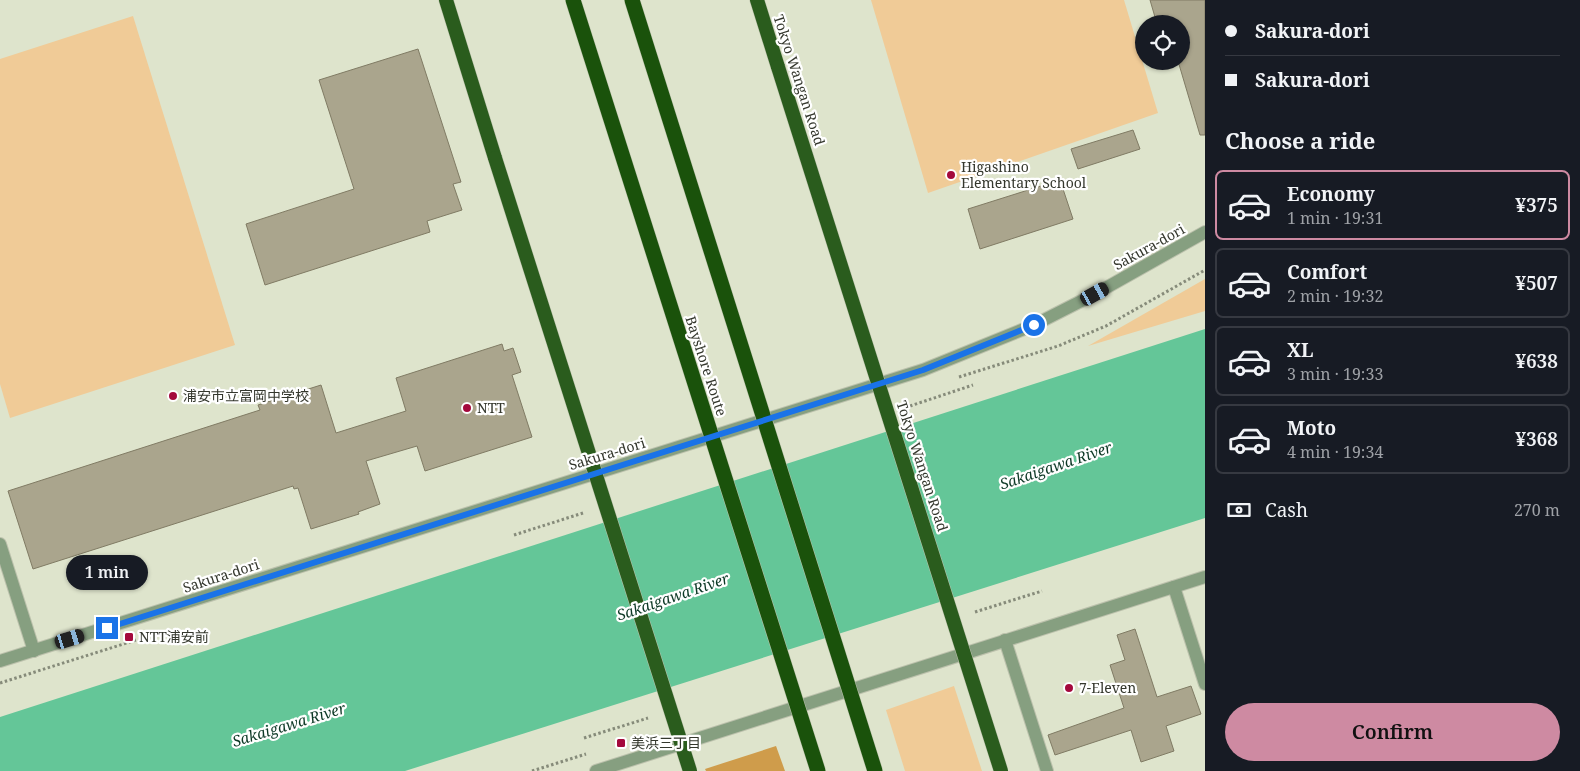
<!DOCTYPE html>
<html lang="en">
<head>
<meta charset="utf-8">
<style>
	:root { --surface:#171b24; --page:#242831; --text:#f1f3f6; --muted:#9ea1a6; --line:#363941; --accent:#ce8aa2 }
	body { margin:0; font-family:"Noto Serif","Noto Sans JP",serif; background:var(--page); color:var(--text); height:100vh; display:flex; flex-direction:column; font-size:19px; white-space:nowrap }
	* { box-sizing:border-box; margin:0 }
	p { font-size:16px; color:var(--muted) }
	.icon { flex:none; width:28px; height:28px; fill:none; stroke:currentColor; stroke-width:2; stroke-linecap:round; stroke-linejoin:round }
	.map { position:relative; flex:1; overflow:hidden }
	.drawer { display:flex; flex-direction:column; background:var(--surface); width:375px }
	.drawer>* { flex:none }
	.top-card { display:grid; align-content:center; height:110px; padding:0 20px; background:var(--surface) }
	.controls { position:absolute; left:1135px; top:15px; display:grid; gap:10px }
	.controls a { display:grid; place-items:center; width:55px; height:55px; border-radius:50%; background:var(--surface); box-shadow:0 1px 4px #0004; font-size:25px }
	.end { position:absolute; width:22px; height:22px; margin:-11px; border:6px solid #1a73e8; background:#fff; box-shadow:0 0 0 2px #fff }
	.from { border-radius:50% }
	.bubble { position:absolute; height:35px; border-radius:18px; background:var(--surface); box-shadow:0 1px 4px #0004; font-size:16px; font-weight:600; line-height:35px; text-align:center }
	.car { position:absolute; width:15px; height:30px; margin:-15px -8px; border-radius:6px; box-shadow:0 0 4px 1px #0007; background:linear-gradient(#222 24%,#8ab4d8 0 40%,#222 0 76%,#8ab4d8 0 86%,#222 0) }
	.top-card b { display:flex; align-items:center; gap:18px; height:48px; font-size:19px }
	.top-card b+b { border-top:1px solid var(--line) }
	.top-card i { width:12px; height:12px; background:var(--text) }
	ul { padding:0; list-style:none }
	li { display:flex; align-items:center; gap:15px; height:70px; margin:0 10px 8px; padding:0 10px; border:2px solid var(--line); border-radius:8px }
	li div { flex:1 }
	li b { display:block; font-size:19px }
	li em { font-style:normal; font-weight:600 }
	li.on { border-color:var(--accent) }
	li>.icon { width:45px; height:45px; stroke-width:1.5 }
	h2 { padding:0 20px; font-size:22px; line-height:60px }
	.pay { display:flex; align-items:center; gap:12px; height:55px; padding:0 20px; font-size:19px }
	.pay p { margin-inline-start:auto }
	.primary-button { display:flex; gap:10px; margin-top:auto; padding:10px 20px }
	.primary-button a { flex:1; height:58px; border-radius:30px; background:var(--accent); color:#111; font-size:20px; font-weight:600; line-height:58px; text-align:center }
	main { display:flex; flex:1; min-height:0 }
	.map>svg:first-child { display:block }
	.green { fill:#f0cb97 }
	.forest { fill:#cf9c4b }
	.water { fill:#64c698 }
	.building { fill:#aaa58d; stroke:#807b64 }
	.lines { fill:none; stroke-linecap:round; stroke-linejoin:round }
	.pedestrian-casing { stroke:#bcc1ac; stroke-width:14 }
	.minor-casing { stroke:#bcc1ac; stroke-width:14 }
	.tertiary-casing { stroke:#bcc1ac; stroke-width:14 }
	.trunk-casing { stroke:#bcc1ac; stroke-width:15 }
	.path { stroke:#868b7a; stroke-width:3; stroke-dasharray:2.5 2.5; stroke-linecap:butt }
	.pedestrian { stroke:#869f80; stroke-width:12 }
	.minor { stroke:#869f80; stroke-width:12 }
	.tertiary { stroke:#869f80; stroke-width:12 }
	.trunk { stroke:#2a5c1d; stroke-width:14 }
	.trunk-bridge-casing { stroke:#bcc1ac; stroke-width:15; stroke-linecap:butt }
	.motorway-bridge-casing { stroke:#bcc1ac; stroke-width:16; stroke-linecap:butt }
	.trunk-bridge { stroke:#2a5c1d; stroke-width:14 }
	.motorway-bridge { stroke:#1a520b; stroke-width:15 }
	.route { stroke:#1a73e8; stroke-width:6 }
	.poi-dot { fill:#a4093c; stroke:#fff; stroke-width:2 }
	.labels { text-anchor:middle; stroke-width:4.5; stroke-linejoin:round; paint-order:stroke }
	.street-label { font-size:14px; fill:#34372d; stroke:#fff }
	.poi-label { font-size:14px; fill:#34372d; stroke:#fff; text-anchor:start }
	.water-label { font-size:15px; font-style:italic; fill:#0d3926; stroke:#fff }
</style>
</head>
<body>
<main>
<div class="map">
<svg width="1205" height="771" viewBox="0 0 1205 771">
	<rect width="100%" height="100%" fill="#dee4cc"/>
	<g class="green">
		<path d="M871 0H1124L1158 113 928 193Z"/>
		<path d="M133 16 235 345 10 418 0 384V59Z"/>
		<path d="M1205 279V311L1088 346Z"/>
		<path d="M954 686 982 771H905L886 710Z"/>
	</g>
	<path class="forest" d="M776 746 785 771H706L705 769Z"/>
	<path class="water" d="M1205 329V518L405 771H0V717Z"/>
	<g class="building">
		<path d="M1150 0H1205V135H1200L1178 61H1181V24H1157Z"/>
		<path d="M418 49 461 182 453 184 462 210 427 221 430 232 265 285 246 224 354 189 319 80Z"/>
		<path d="M1133 130 1140 149 1078 169 1071 149Z"/>
		<path d="M1060 180 1073 219 980 249 968 209Z"/>
		<path d="M502 344 504 351 513 348 521 372 512 375 532 437 425 471 417 446 366 461 380 504 358 512 359 514 311 529 298 488 294 489 293 486 33 569 8 491 260 410 258 405 321 385 336 433 406 411 396 378Z"/>
		<path d="M1135 629 1157 697 1191 686 1201 714 1166 726 1174 751 1141 762 1131 730 1055 755 1048 735 1124 708 1110 665 1125 660 1117 635Z"/>
	</g>
	<g class="lines">
		<g class="pedestrian-casing">
			<path id="pedestrian" d="M0 544 34 651"/>
		</g>
		<g class="minor-casing">
			<g id="minor">
				<path d="M1174 587 1205 684"/>
				<path d="M1005 640 1047 771"/>
			</g>
		</g>
		<g class="tertiary-casing">
			<g id="tertiary">
				<path d="M0 661 923 370 1034 325 1095 294 1205 232"/>
				<path d="M596 771 1205 577"/>
			</g>
		</g>
		<g class="trunk-casing">
			<g id="trunk">
				<path d="M446 0 495 158"/>
				<path d="M757 0 778 67"/>
			</g>
		</g>
		<g class="path">
			<path d="M959 377 1058 346 1106 326 1205 270"/>
			<path d="M910 406 973 385"/>
			<path d="M514 535 583 513"/>
			<path d="M975 612 1042 591"/>
			<path d="M0 683 136 640"/>
			<path d="M584 738 648 718"/>
			<path d="M532 771 586 754"/>
		</g>
		<use href="#pedestrian" class="pedestrian"/>
		<use href="#minor" class="minor"/>
		<use href="#tertiary" class="tertiary"/>
		<use href="#trunk" class="trunk"/>
		<g class="trunk-bridge-casing">
			<g id="trunk-bridge">
				<path d="M778 67 1001 771"/>
				<path d="M495 158 690 771"/>
			</g>
		</g>
		<g class="motorway-bridge-casing">
			<g id="motorway-bridge">
				<path d="M573 0 818 771"/>
				<path d="M632 0 875 771"/>
			</g>
		</g>
		<use href="#trunk-bridge" class="trunk-bridge"/>
		<use href="#motorway-bridge" class="motorway-bridge"/>
	</g>
	<g class="lines">
		<path class="route" d="M107 628 923 370 1034 325"/>
	</g>
	<g class="poi-dot">
		<circle cx="951" cy="175" r="5"/>
		<circle cx="173" cy="396" r="5"/>
		<circle cx="467" cy="408" r="5"/>
		<rect x="124" y="632" width="10" height="10" rx="2.5"/>
		<circle cx="1069" cy="688" r="5"/>
		<rect x="616" y="738" width="10" height="10" rx="2.5"/>
	</g>
	<g class="labels">
		<g class="street-label">
			<text transform="translate(799 80) rotate(72)" y="5">Tokyo Wangan Road</text>
			<text transform="translate(1149 247) rotate(-29)" y="5">Sakura-dori</text>
			<text transform="translate(706 366) rotate(72)" y="5">Bayshore Route</text>
			<text transform="translate(607 454) rotate(-17)" y="5">Sakura-dori</text>
			<text transform="translate(922 466) rotate(72)" y="5">Tokyo Wangan Road</text>
			<text transform="translate(221 576) rotate(-18)" y="5">Sakura-dori</text>
		</g>
		<g class="poi-label">
			<text x="961" y="172">Higashino<tspan x="961" dy="16">Elementary School</tspan></text>
			<text x="183" y="401">浦安市立富岡中学校</text>
			<text x="477" y="413">NTT</text>
			<text x="139" y="642">NTT浦安前</text>
			<text x="1079" y="693">7-Eleven</text>
			<text x="631" y="748">美浜三丁目</text>
		</g>
		<g class="water-label">
			<text transform="translate(1056 466) rotate(-19)" y="5">Sakaigawa River</text>
			<text transform="translate(673 597) rotate(-19)" y="5">Sakaigawa River</text>
			<text transform="translate(289 725) rotate(-17)" y="5">Sakaigawa River</text>
		</g>
	</g>
</svg>
<div class="controls">
<a><svg class="icon" aria-label="locate" viewBox="0 0 24 24"><circle cx="12" cy="12" r="6"/><path d="M12 2v4M12 18v4M2 12h4M18 12h4"/></svg></a>
</div>
<i class="end from" style="left:1034px;top:325px"></i>
<i class="end" style="left:107px;top:628px"></i>
<div class="bubble" style="left:66px;top:555px;width:82px">1 min</div>
<i class="car" style="left:1095px;top:294px;rotate:61deg"></i>
<i class="car" style="left:70px;top:639px;rotate:73deg"></i>
</div>
<section class="drawer">
<div class="top-card">
<b><i class="from"></i>Sakura-dori</b>
<b><i></i>Sakura-dori</b>
</div>
<h2>Choose a ride</h2>
<ul>
<li class="on"><svg class="icon" aria-label="car" viewBox="0 0 24 24"><path d="M5 17H2v-5l4-1 3-4h7l3 4 3 1v5h-3M9 17h6M6 11h13"/><circle cx="7" cy="17" r="2"/><circle cx="17" cy="17" r="2"/></svg><div><b>Economy</b><p>1 min · 19:31</p></div><em>¥375</em></li>
<li><svg class="icon" aria-label="car" viewBox="0 0 24 24"><path d="M5 17H2v-5l4-1 3-4h7l3 4 3 1v5h-3M9 17h6M6 11h13"/><circle cx="7" cy="17" r="2"/><circle cx="17" cy="17" r="2"/></svg><div><b>Comfort</b><p>2 min · 19:32</p></div><em>¥507</em></li>
<li><svg class="icon" aria-label="car" viewBox="0 0 24 24"><path d="M5 17H2v-5l4-1 3-4h7l3 4 3 1v5h-3M9 17h6M6 11h13"/><circle cx="7" cy="17" r="2"/><circle cx="17" cy="17" r="2"/></svg><div><b>XL</b><p>3 min · 19:33</p></div><em>¥638</em></li>
<li><svg class="icon" aria-label="car" viewBox="0 0 24 24"><path d="M5 17H2v-5l4-1 3-4h7l3 4 3 1v5h-3M9 17h6M6 11h13"/><circle cx="7" cy="17" r="2"/><circle cx="17" cy="17" r="2"/></svg><div><b>Moto</b><p>4 min · 19:34</p></div><em>¥368</em></li>
</ul>
<div class="pay"><svg class="icon" aria-label="cash" viewBox="0 0 24 24"><path d="M3 7h18v10H3z"/><circle cx="12" cy="12" r="2"/></svg>Cash<p>270 m</p></div>
<div class="primary-button"><a>Confirm</a></div>
</section>
</main>
</body>
</html>
